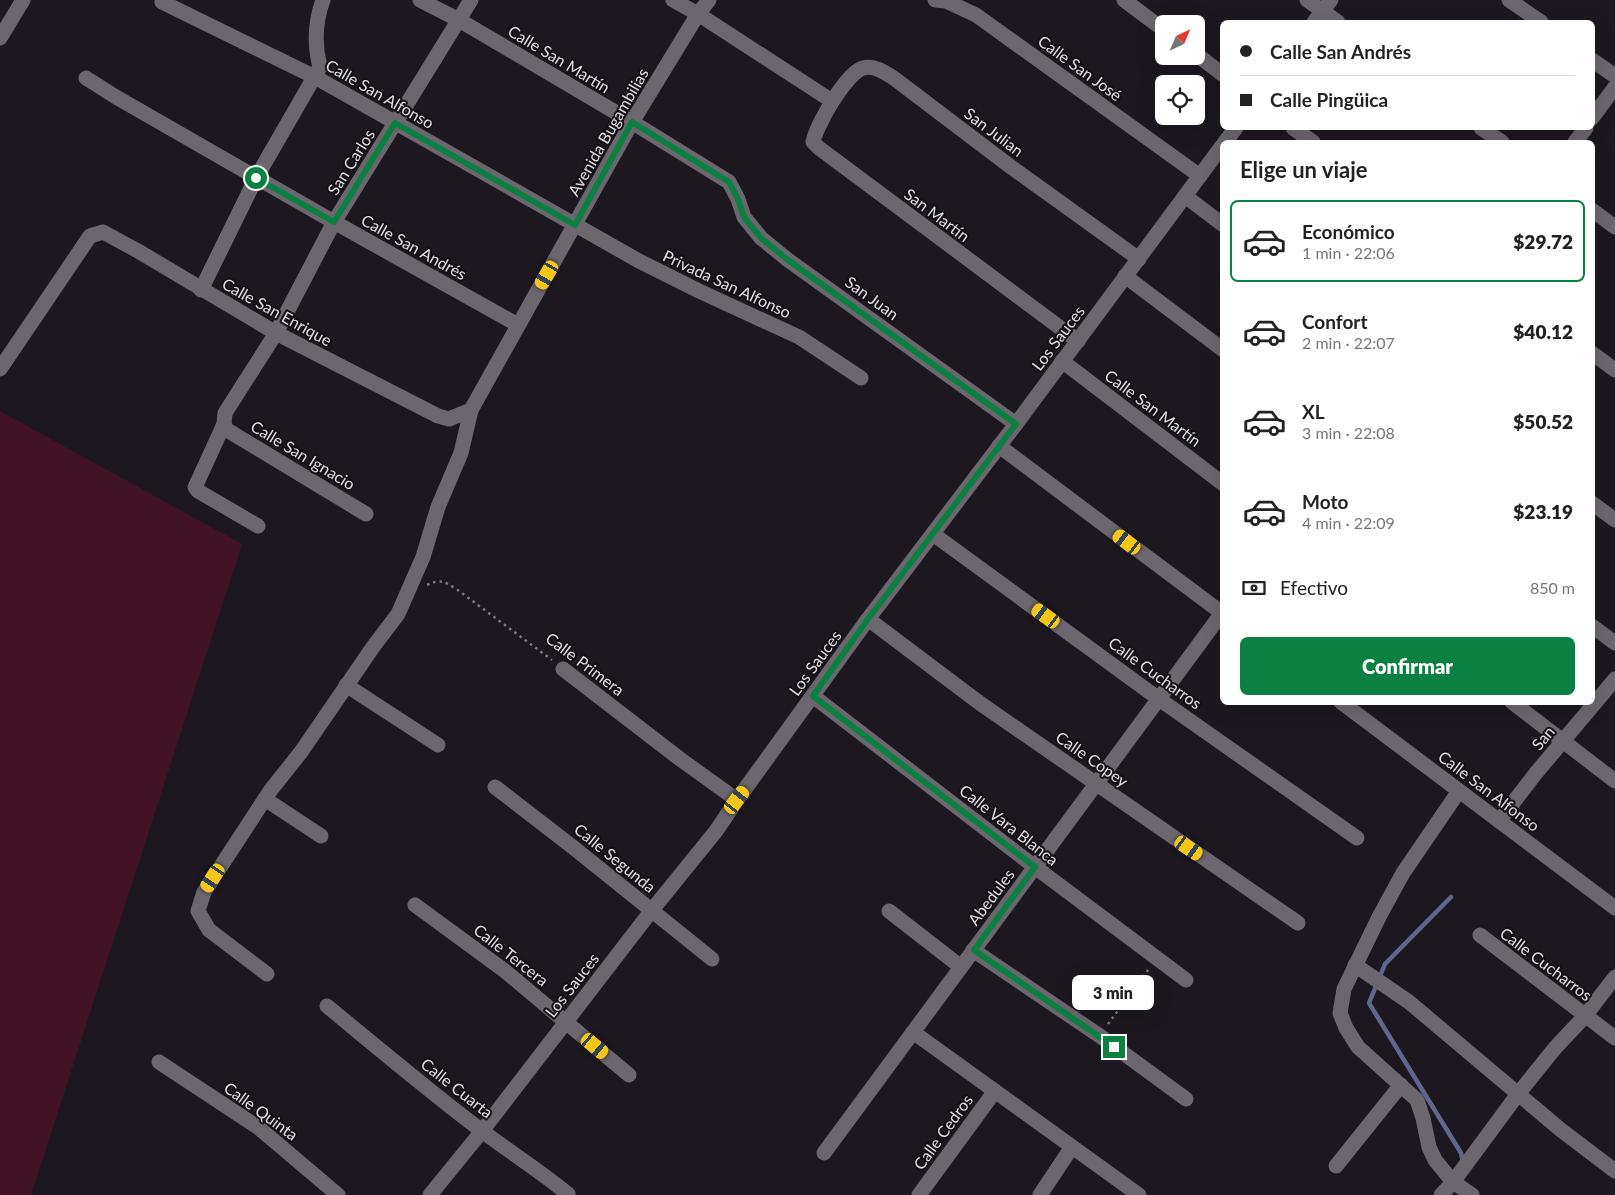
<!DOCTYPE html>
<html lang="es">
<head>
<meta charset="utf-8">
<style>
	:root { --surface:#fff; --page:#f2f2f2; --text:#222; --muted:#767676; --line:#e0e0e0; --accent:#0b8043 }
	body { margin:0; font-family:Lato,sans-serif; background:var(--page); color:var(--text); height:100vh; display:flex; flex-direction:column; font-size:19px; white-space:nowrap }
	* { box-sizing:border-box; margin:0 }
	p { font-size:16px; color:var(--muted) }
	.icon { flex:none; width:28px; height:28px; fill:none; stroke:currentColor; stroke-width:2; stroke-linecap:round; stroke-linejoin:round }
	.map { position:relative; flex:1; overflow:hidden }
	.side { position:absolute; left:1220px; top:140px; width:375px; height:565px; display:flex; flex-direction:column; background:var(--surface); border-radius:8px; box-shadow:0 5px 20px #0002 }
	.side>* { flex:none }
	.guide { position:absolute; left:1220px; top:20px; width:375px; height:110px; border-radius:8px; box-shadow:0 5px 20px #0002; display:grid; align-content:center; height:110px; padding:0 20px; background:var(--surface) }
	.needle { width:32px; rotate:44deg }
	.buttons { position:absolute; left:1155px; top:15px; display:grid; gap:10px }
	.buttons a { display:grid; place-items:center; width:50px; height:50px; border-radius:8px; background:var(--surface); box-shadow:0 5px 20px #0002; font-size:25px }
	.end { position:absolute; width:22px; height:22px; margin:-11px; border:6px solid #0b8043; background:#fff; box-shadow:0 0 0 2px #fff }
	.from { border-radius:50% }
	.bubble { position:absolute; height:35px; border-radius:8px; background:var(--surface); box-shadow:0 5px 20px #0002; font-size:16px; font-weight:800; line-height:35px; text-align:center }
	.car { position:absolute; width:15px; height:30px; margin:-15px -8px; border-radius:6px; box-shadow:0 0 4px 1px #0007; background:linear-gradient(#f5c518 24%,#345 0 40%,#f5c518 0 76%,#345 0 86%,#f5c518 0) }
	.guide b { display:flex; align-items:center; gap:18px; height:48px; font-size:19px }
	.guide b+b { border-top:1px solid var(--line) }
	.guide i { width:12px; height:12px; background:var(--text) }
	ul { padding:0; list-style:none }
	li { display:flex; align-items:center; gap:15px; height:82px; margin:0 10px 8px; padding:0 10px; border:2px solid transparent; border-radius:8px }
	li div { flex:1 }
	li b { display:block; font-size:19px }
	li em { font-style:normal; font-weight:800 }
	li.active { border-color:var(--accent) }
	li>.icon { width:45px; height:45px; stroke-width:1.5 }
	h2 { padding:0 20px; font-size:22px; line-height:60px }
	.pay { display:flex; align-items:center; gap:12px; height:55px; padding:0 20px; font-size:19px }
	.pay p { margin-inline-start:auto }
	.cta { display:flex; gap:10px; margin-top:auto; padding:10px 20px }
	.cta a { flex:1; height:58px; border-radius:8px; background:var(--accent); color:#fff; font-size:20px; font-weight:800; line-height:58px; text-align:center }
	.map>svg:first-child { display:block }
	.green { fill:#411324 }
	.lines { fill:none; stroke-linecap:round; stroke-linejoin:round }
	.stream { stroke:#5e688c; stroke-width:4.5 }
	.path { stroke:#7f7b82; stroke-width:2.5; stroke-dasharray:2.5 4; stroke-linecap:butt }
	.minor { stroke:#6c666f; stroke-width:15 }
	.route { stroke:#0b8043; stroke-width:6 }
	.labels { text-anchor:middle; stroke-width:4; stroke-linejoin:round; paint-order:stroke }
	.street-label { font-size:16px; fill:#e2dfe4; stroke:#141016 }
</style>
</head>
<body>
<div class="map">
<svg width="1615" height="1195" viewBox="0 0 1615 1195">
	<rect width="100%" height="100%" fill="#1d1820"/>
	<path class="green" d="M0 411 242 544 31 1195H0Z"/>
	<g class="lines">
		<path class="stream" d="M1451 897 1385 964 1369 1003 1461 1153 1463 1162"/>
		<g class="path">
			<path d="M427 585C440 579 443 581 455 588L552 660"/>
			<path d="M1108 1024 1148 970"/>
		</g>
		<g class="minor">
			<path d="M420 0 459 20 632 122 729 182 738 199 744 217 761 238 788 260 1016 424"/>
			<path d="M673 0 698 14 832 101"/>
			<path d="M935 0 946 1 976 15 1200 176"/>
			<path d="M1124 0 1164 30"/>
			<path d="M1307 0 1338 22"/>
			<path d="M1509 0 1541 22"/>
			<path d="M162 2 315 77 639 261 699 291 799 337 861 378"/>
			<path d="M1314 22 1331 0"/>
			<path d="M0 38 23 0"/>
			<path d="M1196 54 1222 74"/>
			<path d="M1592 60 1615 76"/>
			<path d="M86 78 116 97 334 222 518 325"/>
			<path d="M1592 118 1615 87"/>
			<path d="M1293 128 1313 142"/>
			<path d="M1481 128 1502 142"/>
			<path d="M1225 142 1236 128"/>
			<path d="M1575 142 1586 128"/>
			<path d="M1185 196 1222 224"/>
			<path d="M1592 210 1615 227"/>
			<path d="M1125 276 1222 349"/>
			<path d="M201 290 256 178 320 67C314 44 315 22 323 0"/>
			<path d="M1078 341 819 148 813 142C816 126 846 73 863 68 875 65 886 73 895 79L1011 167 1139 259"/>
			<path d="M1592 353 1615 370"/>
			<path d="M1062 361 1222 483"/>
			<path d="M0 369 90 236 103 232 138 251 276 333 438 416 449 419 471 410 632 122 698 14 709 0"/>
			<path d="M224 424 227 430 366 514"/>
			<path d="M999 446 1222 613"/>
			<path d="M1592 503 1615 520"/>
			<path d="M258 526 198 491 195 487 197 483 224 424 225 413 276 333 334 222 471 0"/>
			<path d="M933 534 1159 699 1357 838"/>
			<path d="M868 619 981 704 1298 923"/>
			<path d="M1592 626 1615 643"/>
			<path d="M563 669 680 759 737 800"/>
			<path d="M346 685 438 745"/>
			<path d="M813 696 1035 867 1186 980"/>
			<path d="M1341 702 1615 908"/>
			<path d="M1512 702 1615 781"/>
			<path d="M495 787 574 848 712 959"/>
			<path d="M1459 791 1403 873 1379 917 1344 989 1340 1013 1346 1028 1358 1047 1417 1100 1423 1118 1429 1147 1435 1160 1453 1182 1472 1195"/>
			<path d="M265 799 321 836"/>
			<path d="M1499 821 1536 773 1615 679"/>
			<path d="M415 905 505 971 629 1075"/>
			<path d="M889 911 961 967"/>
			<path d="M1480 935 1615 1038"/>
			<path d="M973 950 1100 1036 1186 1099"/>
			<path d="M1355 965 1409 1002 1561 1130 1615 1171"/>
			<path d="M267 974 209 930 198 911 204 892 270 791 301 752 373 647 398 614 423 557 438 507 461 453 471 410"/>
			<path d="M327 1006C378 1048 429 1091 482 1131 510 1152 540 1171 568 1194"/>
			<path d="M913 1032 1139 1195"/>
			<path d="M159 1062 259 1128 338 1195"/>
			<path d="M824 1153 1222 613"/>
			<path d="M1336 1166 1401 1085"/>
			<path d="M430 1195 482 1131 652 910 716 831 737 800 868 619 1016 424 1222 146"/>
			<path d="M919 1195 995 1091"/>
			<path d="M1040 1195 1072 1147"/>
			<path d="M1441 1195 1453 1182 1518 1094 1555 1048 1585 1016 1615 977"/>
		</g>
	</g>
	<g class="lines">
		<path class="route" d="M256 178 334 222 395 123 575 225 632 122 729 182 738 199 744 217 761 238 788 260 1016 424 868 619 813 696 1035 867 974 950 1114 1047"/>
	</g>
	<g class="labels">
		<g class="street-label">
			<text transform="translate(559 59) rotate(31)" y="6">Calle San Martín</text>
			<text transform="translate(1080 68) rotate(36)" y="6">Calle San José</text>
			<text transform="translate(380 94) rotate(30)" y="6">Calle San Alfonso</text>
			<text transform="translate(608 132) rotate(-60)" y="6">Avenida Bugambilias</text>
			<text transform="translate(994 132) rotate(37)" y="6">San Julian</text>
			<text transform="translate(351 162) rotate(-58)" y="6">San Carlos</text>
			<text transform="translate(937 215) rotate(37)" y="6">San Martín</text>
			<text transform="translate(414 247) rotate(29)" y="6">Calle San Andrés</text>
			<text transform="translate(727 284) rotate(25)" y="6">Privada San Alfonso</text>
			<text transform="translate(872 298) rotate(36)" y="6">San Juan</text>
			<text transform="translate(277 312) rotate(29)" y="6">Calle San Enrique</text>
			<text transform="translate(1058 338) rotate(-53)" y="6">Los Sauces</text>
			<text transform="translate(1153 408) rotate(37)" y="6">Calle San Martín</text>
			<text transform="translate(303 455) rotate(31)" y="6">Calle San Ignacio</text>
			<text transform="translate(815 663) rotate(-54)" y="6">Los Sauces</text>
			<text transform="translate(585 664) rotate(37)" y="6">Calle Primera</text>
			<text transform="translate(1155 673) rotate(36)" y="6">Calle Cucharros</text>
			<text transform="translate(1543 738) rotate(-50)" y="6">San</text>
			<text transform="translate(1092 759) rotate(35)" y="6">Calle Copey</text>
			<text transform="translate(1489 791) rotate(37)" y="6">Calle San Alfonso</text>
			<text transform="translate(1009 825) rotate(38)" y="6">Calle Vara Blanca</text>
			<text transform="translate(615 858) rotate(39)" y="6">Calle Segunda</text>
			<text transform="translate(991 897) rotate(-53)" y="6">Abedules</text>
			<text transform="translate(511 955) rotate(38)" y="6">Calle Tercera</text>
			<text transform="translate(1546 964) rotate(37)" y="6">Calle Cucharros</text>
			<text transform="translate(572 985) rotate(-52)" y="6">Los Sauces</text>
			<text transform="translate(457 1088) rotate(38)" y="6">Calle Cuarta</text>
			<text transform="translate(261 1111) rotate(36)" y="6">Calle Quinta</text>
			<text transform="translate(943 1132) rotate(-54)" y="6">Calle Cedros</text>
		</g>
	</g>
</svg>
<div class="buttons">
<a><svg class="needle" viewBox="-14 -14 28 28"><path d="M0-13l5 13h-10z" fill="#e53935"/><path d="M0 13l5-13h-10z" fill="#767676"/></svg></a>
<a><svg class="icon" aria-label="locate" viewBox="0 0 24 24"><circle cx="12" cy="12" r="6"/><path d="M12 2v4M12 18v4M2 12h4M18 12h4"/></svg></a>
</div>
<i class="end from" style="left:256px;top:178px"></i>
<i class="end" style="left:1114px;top:1047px"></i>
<div class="bubble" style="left:1072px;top:975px;width:82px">3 min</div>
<i class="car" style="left:547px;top:275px;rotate:210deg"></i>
<i class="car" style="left:1127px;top:542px;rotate:307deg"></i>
<i class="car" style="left:1046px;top:616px;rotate:306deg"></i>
<i class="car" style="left:737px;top:800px;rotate:37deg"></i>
<i class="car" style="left:1189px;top:848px;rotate:125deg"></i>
<i class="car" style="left:213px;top:878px;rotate:213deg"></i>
<i class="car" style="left:595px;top:1046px;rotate:130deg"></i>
<div class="guide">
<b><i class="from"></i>Calle San Andrés</b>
<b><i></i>Calle Pingüica</b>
</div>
<section class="side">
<h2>Elige un viaje</h2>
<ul>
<li class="active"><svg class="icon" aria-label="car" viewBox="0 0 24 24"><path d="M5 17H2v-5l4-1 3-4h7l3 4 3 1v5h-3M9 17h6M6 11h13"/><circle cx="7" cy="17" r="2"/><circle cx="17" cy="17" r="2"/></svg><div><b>Económico</b><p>1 min · 22:06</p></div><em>$29.72</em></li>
<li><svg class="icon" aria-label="car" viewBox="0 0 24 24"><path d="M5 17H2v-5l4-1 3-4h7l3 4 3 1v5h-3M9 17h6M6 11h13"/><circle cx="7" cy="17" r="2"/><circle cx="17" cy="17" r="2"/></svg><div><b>Confort</b><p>2 min · 22:07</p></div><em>$40.12</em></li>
<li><svg class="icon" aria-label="car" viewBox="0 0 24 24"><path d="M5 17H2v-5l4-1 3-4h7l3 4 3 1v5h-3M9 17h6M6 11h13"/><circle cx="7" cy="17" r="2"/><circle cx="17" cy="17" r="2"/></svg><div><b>XL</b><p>3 min · 22:08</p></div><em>$50.52</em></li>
<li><svg class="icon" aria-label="car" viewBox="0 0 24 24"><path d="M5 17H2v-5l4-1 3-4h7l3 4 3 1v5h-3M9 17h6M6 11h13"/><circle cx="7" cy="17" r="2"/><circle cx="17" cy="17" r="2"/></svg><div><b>Moto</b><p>4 min · 22:09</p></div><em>$23.19</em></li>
</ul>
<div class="pay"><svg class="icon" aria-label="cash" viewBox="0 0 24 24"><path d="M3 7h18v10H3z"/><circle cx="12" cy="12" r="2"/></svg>Efectivo<p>850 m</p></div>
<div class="cta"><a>Confirmar</a></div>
</section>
</div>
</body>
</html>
